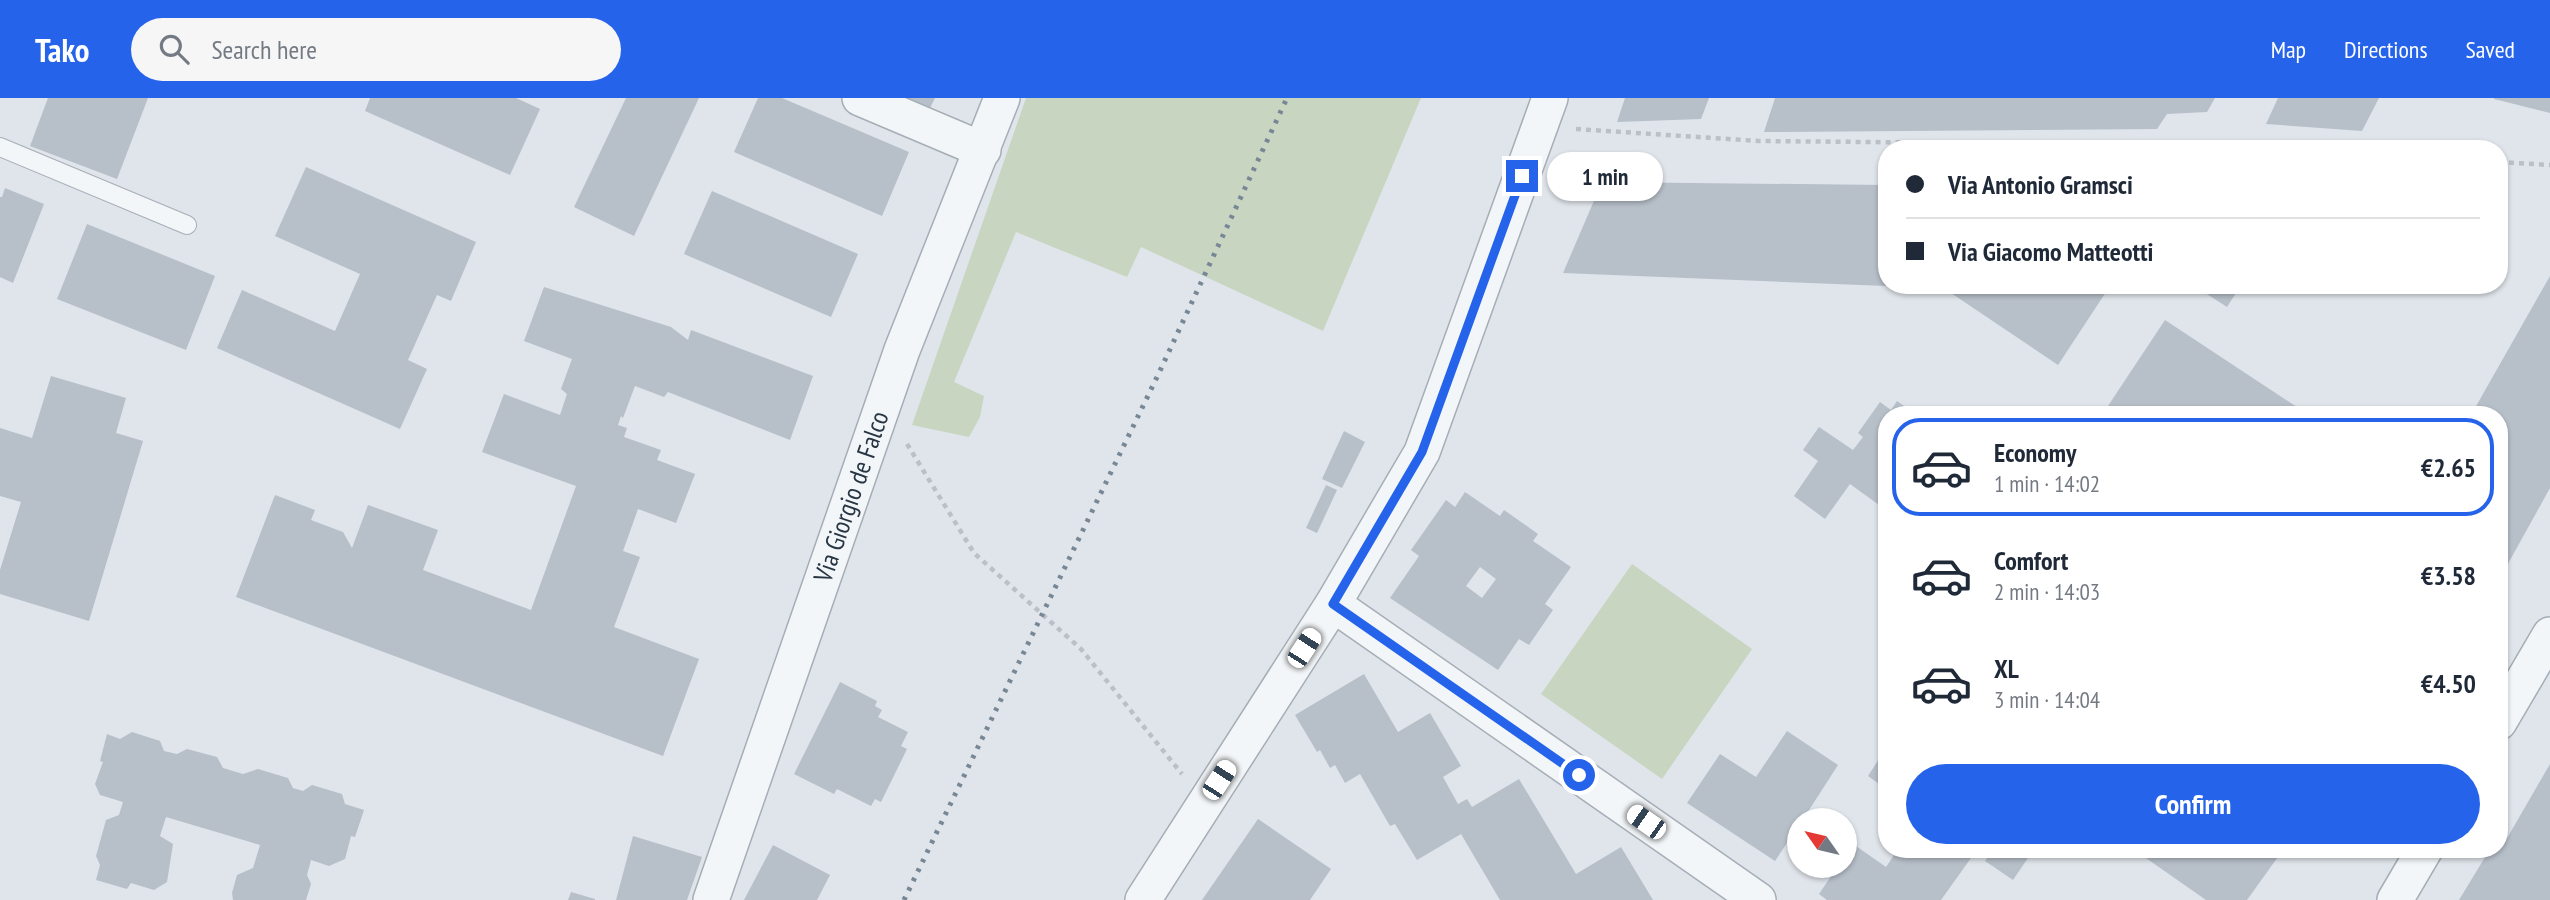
<!DOCTYPE html>
<html lang="en">
<head>
<meta charset="utf-8">
<style>
	:root { --surface:#fff; --page:#f6f6f7; --text:#1f2937; --muted:#747a83; --line:#e0e1e3; --accent:#2563eb }
	body { margin:0; font-family:"PT Sans Narrow",sans-serif; background:var(--page); color:var(--text); height:100vh; display:flex; flex-direction:column; font-size:26px; white-space:nowrap }
	* { box-sizing:border-box; margin:0 }
	p { font-size:23px; color:var(--muted) }
	.icon { flex:none; width:38px; height:38px; fill:none; stroke:currentColor; stroke-width:2; stroke-linecap:round; stroke-linejoin:round }
	.map { position:relative; flex:1; overflow:hidden }
	.details { position:absolute; left:1878px; top:308px; width:630px; height:452px; display:flex; flex-direction:column; background:var(--surface); border-radius:28px; box-shadow:0 2px 5px #0004 }
	.details>* { flex:none }
	.top-card { position:absolute; left:1878px; top:42px; width:630px; height:154px; border-radius:28px; box-shadow:0 2px 5px #0004; display:grid; align-content:center; height:154px; padding:0 28px; background:var(--surface) }
	.needle { width:46px; rotate:304deg }
	.fabs { position:absolute; left:1787px; top:710px; display:grid; gap:14px }
	.fabs a { display:grid; place-items:center; width:70px; height:70px; border-radius:50%; background:var(--surface); box-shadow:0 2px 5px #0004; font-size:35px }
	.end { position:absolute; width:32px; height:32px; margin:-16px; border:9px solid #2563eb; background:#fff; box-shadow:0 0 0 4px #fff }
	.from { border-radius:50% }
	.bubble { position:absolute; height:49px; border-radius:24px; background:var(--surface); box-shadow:0 2px 5px #0004; font-size:23px; font-weight:600; line-height:49px; text-align:center }
	.car { position:absolute; width:21px; height:42px; margin:-21px -10px; border-radius:9px; box-shadow:0 0 5px 2px #0007; background:linear-gradient(#fff 24%,#345 0 40%,#fff 0 76%,#345 0 86%,#fff 0) }
	.top-card b { display:flex; align-items:center; gap:24px; height:66px; font-size:26px }
	.top-card b+b { border-top:2px solid var(--line) }
	.top-card i { width:18px; height:18px; background:var(--text) }
	ul { padding:12px 0 0; list-style:none }
	li { display:flex; align-items:center; gap:21px; height:98px; margin:0 14px 10px; padding:0 14px; border:4px solid transparent; border-radius:28px }
	li div { flex:1 }
	li b { display:block; font-size:26px }
	li em { font-style:normal; font-weight:600 }
	li.on { border-color:var(--accent) }
	li>.icon { width:63px; height:63px; stroke-width:1.5 }
	.action { display:flex; gap:14px; margin-top:auto; padding:14px 28px }
	.action a { flex:1; height:80px; border-radius:42px; background:var(--accent); color:#fff; font-size:28px; font-weight:600; line-height:80px; text-align:center }
	header { display:flex; align-items:center; gap:42px; box-sizing:border-box; height:98px; padding:0 35px; background:var(--accent); color:#fff }
	header strong { font-size:33px }
	nav { display:flex; gap:38px; margin-inline-start:auto; font-size:24px }
	.search { width:490px; height:63px; background:var(--page); display:flex; align-items:center; gap:18px; box-sizing:border-box; padding:0 24px; border-radius:38px; color:var(--muted); font-size:26px }
	.map>svg:first-child { display:block }
	.green { fill:#c8d5c0 }
	.building { fill:#b7bfc9; fill-rule:evenodd }
	.lines { fill:none; stroke-linecap:round; stroke-linejoin:round }
	.lane-casing { stroke:#a5adb6; stroke-width:20 }
	.street-casing { stroke:#a5adb6; stroke-width:38 }
	.path { stroke:#bac0c6; stroke-width:4.5; stroke-dasharray:5 5; stroke-linecap:butt }
	.lane { stroke:#f3f6f8; stroke-width:18 }
	.street { stroke:#f3f6f8; stroke-width:35 }
	.rail { stroke:#788796; stroke-width:5; stroke-dasharray:3.5 7; stroke-linecap:butt }
	.route { stroke:#2563eb; stroke-width:9 }
	.labels { text-anchor:middle; stroke-width:6; stroke-linejoin:round; paint-order:stroke }
	.street-label { font-size:26px; fill:#273544; stroke:#f0f4f8 }
</style>
</head>
<body>
<header>
<strong>Tako</strong>
<div class="search"><svg class="icon" aria-label="search" viewBox="0 0 24 24"><circle cx="10" cy="10" r="6"/><path d="M15 15l6 6"/></svg>Search here</div>
<nav><a>Map</a><a>Directions</a><a>Saved</a></nav>
</header>
<div class="map">
<svg width="2550" height="802" viewBox="0 0 2550 802">
	<rect width="100%" height="100%" fill="#e0e5eb"/>
	<g class="green">
		<path d="M1026 0H1421L1323 233 1141 149 1127 179 1016 134 954 284 984 298 980 319 969 339 912 327Z"/>
		<path d="M1632 466 1752 551 1662 681 1541 596Z"/>
	</g>
	<g class="building">
		<path d="M48 0H148L117 81 30 48Z"/>
		<path d="M370 0H516L540 11 510 77 365 13Z"/>
		<path d="M626 0H699L634 138 574 109Z"/>
		<path d="M758 0H782L909 54 882 118 734 54Z"/>
		<path d="M906 0H935L930 10Z"/>
		<path d="M1625 0H1709L1701 21 1617 24Z"/>
		<path d="M1775 0H2215L2207 14 2167 16 2157 31 1764 34Z"/>
		<path d="M2278 0H2379L2362 33 2266 26Z"/>
		<path d="M2494 0H2550V15L2494 1Z"/>
		<path d="M306 69 476 144 451 203 437 197 408 262 427 271 400 331 217 250 242 192 335 233 360 176 275 138Z"/>
		<path d="M1602 84 1886 87V188L1563 175Z"/>
		<path d="M5 90 44 106 13 185 0 179V99H2Z"/>
		<path d="M712 93 858 156 831 219 684 156Z"/>
		<path d="M87 126 215 178 186 252 57 201Z"/>
		<path d="M2550 178V390L2499 482V317H2471Z"/>
		<path d="M1913 187H2095L2106 194 2058 267 1945 191 1913 189Z"/>
		<path d="M2193 187H2241L2227 209Z"/>
		<path d="M544 189 671 229 688 242 691 232 813 278 790 342 668 294 664 299 635 288 623 320 621 318 618 327 627 330 624 339 661 352 657 362 695 376 676 425 638 411 623 453 640 459 614 529 699 561 663 658 236 499 275 397 315 412 311 422 343 434 352 450 368 407 438 432 423 472 531 512 576 388 482 354 504 296 560 317 567 296 561 291 572 261 524 243Z"/>
		<path d="M2165 222 2309 317H2102Z"/>
		<path d="M51 278 126 300 116 335 143 343 89 523 0 496V472L21 404 0 398V330L32 340Z"/>
		<path d="M1897 303 1917 317H1886V412L1850 386 1825 421 1794 398 1818 363 1803 352 1819 329 1853 352 1863 339 1858 335 1880 304 1891 312Z"/>
		<path d="M1344 333 1365 344 1342 390 1322 381Z"/>
		<path d="M1326 387 1337 392 1317 435 1306 430Z"/>
		<path d="M1465 394 1500 418 1504 412 1538 436 1533 443 1571 469 1545 506 1553 512 1529 547 1519 541 1498 572 1390 500 1419 458 1411 452 1446 402 1455 409ZM1480 469 1496 481 1482 500 1466 488Z"/>
		<path d="M1364 576 1398 634 1430 615 1461 668 1443 679 1458 706 1467 701 1472 709 1519 681 1576 776 1621 749 1653 802H1500L1461 736 1417 762 1395 726 1390 728 1360 676 1345 685 1335 667 1330 670 1320 652 1317 654 1295 617Z"/>
		<path d="M840 584 877 603 875 608 882 612 878 619 908 634 901 648 907 651 881 704 875 701 871 708 837 691 834 696 794 676Z"/>
		<path d="M1787 633 1838 667 1802 723H1799V727L1775 763 1687 705 1720 656 1756 679Z"/>
		<path d="M132 634 160 643 164 653 177 656 187 651 217 659 223 670 243 676 258 671 288 680 293 690 303 693 312 687 342 696 345 706 364 712 355 739 351 738 345 761 329 768 311 762 307 777 311 786 306 802H233L232 795 237 777 253 770 260 747 166 719 160 738 173 746 167 784 154 792 131 785 127 791 96 782 100 767 96 758 106 722 119 717 123 704 100 697 95 686 103 664 100 663 107 636 120 641Z"/>
		<path d="M1886 650V691L1868 678Z"/>
		<path d="M2550 666V802H2459L2490 751H2499V738L2506 742Z"/>
		<path d="M1258 721 1331 771 1310 802H1202Z"/>
		<path d="M633 738 702 759 687 802H616Z"/>
		<path d="M1853 746 1886 769 1898 751H1957L1971 760 1941 802H1827L1819 796 1838 768H1844V759Z"/>
		<path d="M773 747 830 777 817 802H744Z"/>
		<path d="M1995 751H2034L2013 782 1985 763Z"/>
		<path d="M2133 751H2272L2280 756 2247 802H2206Z"/>
		<path d="M571 794 595 801V802H568Z"/>
	</g>
	<g class="lines">
		<g class="lane-casing">
			<path id="lane" d="M0 49 187 127"/>
		</g>
		<g class="street-casing">
			<g id="street">
				<path d="M860 0 983 52"/>
				<path d="M1333 506 1758 802"/>
				<path d="M2499 624 2550 537"/>
				<path id="s1" d="M711 802 902 252 1002 0"/>
				<path d="M1143 802 1333 506 1422 354 1550 0"/>
				<path d="M2395 802 2425 751"/>
			</g>
		</g>
		<g class="path">
			<path d="M1576 31 1759 43 2186 47 2253 51"/>
			<path d="M2499 64 2550 67"/>
			<path d="M907 346 974 455 1081 551 1182 676"/>
		</g>
		<use href="#lane" class="lane"/>
		<use href="#street" class="street"/>
		<path class="rail" d="M904 802 1158 277 1287 0"/>
	</g>
	<g class="lines">
		<path class="route" d="M1522 78 1422 354 1333 506 1579 677"/>
	</g>
	<g class="labels">
		<g class="street-label">
			<text dy="9" stroke="none"><textPath href="#s1" startOffset="427">Via Giorgio de Falco</textPath></text>
		</g>
	</g>
</svg>
<div class="fabs">
<a><svg class="needle" viewBox="-14 -14 28 28"><path d="M0-13l5 13h-10z" fill="#e53935"/><path d="M0 13l5-13h-10z" fill="#747a83"/></svg></a>
</div>
<i class="end from" style="left:1579px;top:677px"></i>
<i class="end" style="left:1522px;top:78px"></i>
<div class="bubble" style="left:1547px;top:54px;width:116px">1 min</div>
<i class="car" style="left:1304px;top:550px;rotate:33deg"></i>
<i class="car" style="left:1219px;top:682px;rotate:33deg"></i>
<i class="car" style="left:1646px;top:724px;rotate:305deg"></i>
<div class="top-card">
<b><i class="from"></i>Via Antonio Gramsci</b>
<b><i></i>Via Giacomo Matteotti</b>
</div>
<section class="details">
<ul>
<li class="on"><svg class="icon" aria-label="car" viewBox="0 0 24 24"><path d="M5 17H2v-5l4-1 3-4h7l3 4 3 1v5h-3M9 17h6M6 11h13"/><circle cx="7" cy="17" r="2"/><circle cx="17" cy="17" r="2"/></svg><div><b>Economy</b><p>1 min · 14:02</p></div><em>€2.65</em></li>
<li><svg class="icon" aria-label="car" viewBox="0 0 24 24"><path d="M5 17H2v-5l4-1 3-4h7l3 4 3 1v5h-3M9 17h6M6 11h13"/><circle cx="7" cy="17" r="2"/><circle cx="17" cy="17" r="2"/></svg><div><b>Comfort</b><p>2 min · 14:03</p></div><em>€3.58</em></li>
<li><svg class="icon" aria-label="car" viewBox="0 0 24 24"><path d="M5 17H2v-5l4-1 3-4h7l3 4 3 1v5h-3M9 17h6M6 11h13"/><circle cx="7" cy="17" r="2"/><circle cx="17" cy="17" r="2"/></svg><div><b>XL</b><p>3 min · 14:04</p></div><em>€4.50</em></li>
</ul>
<div class="action"><a>Confirm</a></div>
</section>
</div>
</body>
</html>
